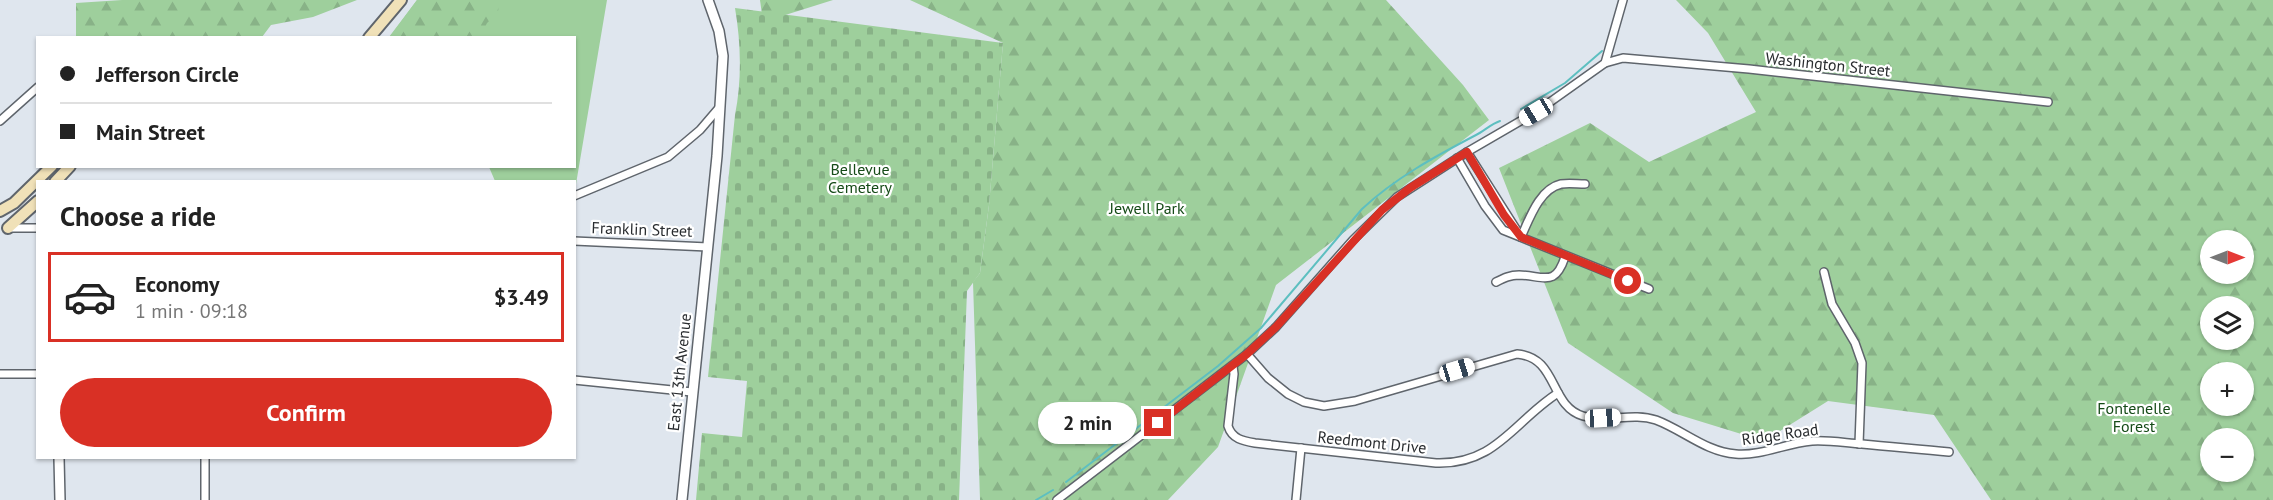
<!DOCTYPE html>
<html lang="en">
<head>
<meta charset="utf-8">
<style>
	:root { --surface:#fff; --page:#f2f2f2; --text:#222; --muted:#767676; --line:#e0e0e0; --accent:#d93025 }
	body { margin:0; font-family:"PT Sans",sans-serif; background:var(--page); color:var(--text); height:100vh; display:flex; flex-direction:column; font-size:22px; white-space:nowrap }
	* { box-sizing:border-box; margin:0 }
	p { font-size:20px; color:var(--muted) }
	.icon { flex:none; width:33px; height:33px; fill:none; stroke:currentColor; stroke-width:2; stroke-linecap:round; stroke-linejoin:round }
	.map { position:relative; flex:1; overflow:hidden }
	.drawer { position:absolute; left:36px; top:180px; width:540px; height:279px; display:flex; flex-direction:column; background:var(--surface); border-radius:0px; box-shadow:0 2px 4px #0004 }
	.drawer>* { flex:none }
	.hud { position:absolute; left:36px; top:36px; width:540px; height:132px; border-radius:0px; box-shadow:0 2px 4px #0004; display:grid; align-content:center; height:132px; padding:0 24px; background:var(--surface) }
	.needle { width:39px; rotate:90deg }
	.controls { position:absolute; left:2200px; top:230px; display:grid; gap:12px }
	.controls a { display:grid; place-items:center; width:54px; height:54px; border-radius:50%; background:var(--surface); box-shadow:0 2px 4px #0004; font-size:30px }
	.end { position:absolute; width:27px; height:27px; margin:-14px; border:8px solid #d93025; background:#fff; box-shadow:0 0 0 3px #fff }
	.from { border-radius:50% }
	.bubble { position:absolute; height:42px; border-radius:21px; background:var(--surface); box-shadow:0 2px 4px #0004; font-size:20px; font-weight:600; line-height:42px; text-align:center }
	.car { position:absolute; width:18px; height:36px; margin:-18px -9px; border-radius:8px; box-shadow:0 0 4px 2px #0007; background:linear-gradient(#fff 24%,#345 0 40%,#fff 0 76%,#345 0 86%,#fff 0) }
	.hud b { display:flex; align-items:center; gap:21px; height:57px; font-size:22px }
	.hud b+b { border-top:2px solid var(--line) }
	.hud i { width:15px; height:15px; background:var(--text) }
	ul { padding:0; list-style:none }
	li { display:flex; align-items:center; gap:18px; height:90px; margin:0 12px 9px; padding:0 12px; border:3px solid transparent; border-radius:0px }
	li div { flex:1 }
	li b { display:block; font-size:22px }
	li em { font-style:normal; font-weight:600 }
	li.active { border-color:var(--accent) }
	li>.icon { width:54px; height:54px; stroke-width:1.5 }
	h2 { padding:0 24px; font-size:27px; line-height:72px }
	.primary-button { display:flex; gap:12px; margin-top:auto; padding:12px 24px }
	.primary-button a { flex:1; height:69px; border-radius:36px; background:var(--accent); color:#fff; font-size:24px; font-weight:600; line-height:69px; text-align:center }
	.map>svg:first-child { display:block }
	.green { fill:#9ecf9c }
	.forest { fill:url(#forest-firs); fill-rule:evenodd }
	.cemetery { fill:url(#cemetery-stones) }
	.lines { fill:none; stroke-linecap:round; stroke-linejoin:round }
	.stream { stroke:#5dbfc0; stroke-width:2 }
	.minor-casing { stroke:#5f656c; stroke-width:10 }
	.tertiary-casing { stroke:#5f656c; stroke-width:12 }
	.secondary-casing { stroke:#5f656c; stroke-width:14 }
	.minor { stroke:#fff; stroke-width:7 }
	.tertiary { stroke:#fff; stroke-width:9 }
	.secondary { stroke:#f0e1b8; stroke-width:10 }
	.route { stroke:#d93025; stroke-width:8 }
	.labels { text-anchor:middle; stroke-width:4.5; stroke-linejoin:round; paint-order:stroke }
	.street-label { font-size:16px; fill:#292c2f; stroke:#fff }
	.park-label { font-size:16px; fill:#164b18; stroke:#fff }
</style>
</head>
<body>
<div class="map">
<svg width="2273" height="500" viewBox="0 0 2273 500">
	<defs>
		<pattern id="forest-firs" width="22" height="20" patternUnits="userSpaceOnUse" patternTransform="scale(1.5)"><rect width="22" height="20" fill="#9ecf9c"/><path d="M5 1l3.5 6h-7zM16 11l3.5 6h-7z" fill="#88b287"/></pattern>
		<pattern id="cemetery-stones" width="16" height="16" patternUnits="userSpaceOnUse" patternTransform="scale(1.5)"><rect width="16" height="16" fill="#9ecf9c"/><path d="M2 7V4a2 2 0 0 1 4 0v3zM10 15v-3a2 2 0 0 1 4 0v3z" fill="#88b287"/></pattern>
	</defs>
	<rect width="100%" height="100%" fill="#dfe6ee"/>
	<path class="green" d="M417 0H607L576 184 574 182 495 181 489 167 574 166V38H389Z"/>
	<g class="forest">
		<path d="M122 0H357L313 17 271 25 262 37H76V3Z"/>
		<path d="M417 0H499L498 13 487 23 480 37H389Z"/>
		<path d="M760 0H833L763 22Z"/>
		<path d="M910 0H1386L1463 85 1489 120 1276 285 1218 447 1168 500H980L973 282 980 273 989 205 1003 43Z"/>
		<path d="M1676 0H2273V500H1991L1934 415 1828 401 1764 441 1673 413 1568 343 1499 168 1590 123 1649 162 1756 112 1708 33ZM2211 240H2244V273H2211ZM2211 306H2244V339H2211ZM2211 372H2244V405H2211ZM2211 438H2244V471H2211Z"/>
	</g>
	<path class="cemetery" d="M735 8 1003 43 989 205 980 273 967 291 959 500H696L702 433 742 437 747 381 708 377 735 115C742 80 741 43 735 8Z"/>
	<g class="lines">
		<g class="stream">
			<path d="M1521 109 1565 83 1602 51"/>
			<path d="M1066 482 1218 366 1261 328 1362 209C1395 178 1436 156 1476 135 1484 131 1491 124 1500 121"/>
			<path d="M1036 500 1053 490"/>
		</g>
		<g class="minor-casing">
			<g id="minor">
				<path d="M1605 63 1623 58 1749 69 2048 102"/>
				<path d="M0 121 38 87"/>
				<path d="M1467 152 1521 237"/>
				<path d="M1457 158 1485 206 1503 230 1649 289"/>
				<path d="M574 196 668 157 700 130 718 109"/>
				<path d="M8 228H38"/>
				<path d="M1521 237C1529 220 1539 189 1561 184 1569 183 1577 184 1585 184"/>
				<path d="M574 241 708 247"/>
				<path d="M1824 272 1832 304 1855 343 1862 363 1859 444"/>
				<path d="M1496 282C1504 278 1510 275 1519 275 1545 276 1555 287 1565 257"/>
				<path d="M1247 354 1268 378 1288 394 1304 402 1324 406 1355 401 1517 354C1558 357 1549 406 1583 416 1607 423 1632 412 1656 420 1683 430 1706 452 1736 454 1762 456 1786 443 1812 441 1829 440 1846 443 1862 444 1891 447 1920 449 1949 452"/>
				<path d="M1233 366 1234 374 1228 426C1232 439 1243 441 1255 443L1436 463C1496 465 1514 421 1558 393"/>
				<path d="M0 374H38"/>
				<path d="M574 380 692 392"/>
				<path d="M205 500V458"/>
				<path d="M1057 500 1247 354 1276 327 1353 240 1397 197 1467 152 1536 112 1605 63 1623 0"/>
				<path d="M1296 500 1301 448"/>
			</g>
		</g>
		<g class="tertiary-casing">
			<g id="tertiary">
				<path d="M59 458 60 500"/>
				<path d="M682 500 717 156 723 56 719 31 708 0"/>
			</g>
		</g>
		<g class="secondary-casing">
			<g id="secondary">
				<path d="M369 38 401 0"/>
				<path d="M55 182 70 166"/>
				<path d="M0 211 14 203 52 166"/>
				<path d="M8 228 38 201"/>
			</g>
		</g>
		<use href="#minor" class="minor"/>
		<use href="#tertiary" class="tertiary"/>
		<use href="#secondary" class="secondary"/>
	</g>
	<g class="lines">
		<path class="route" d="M1158 423 1247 354 1276 327 1382 210 1410 188 1467 152 1504 215 1521 237 1628 281"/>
	</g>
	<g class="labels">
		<g class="street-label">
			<text transform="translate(1828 64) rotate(6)" y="6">Washington Street</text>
			<text transform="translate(642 229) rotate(2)" y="6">Franklin Street</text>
			<text transform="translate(679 372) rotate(-84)" y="6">East 13th Avenue</text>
			<text transform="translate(1780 434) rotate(-8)" y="6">Ridge Road</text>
			<text transform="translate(1372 442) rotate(6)" y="6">Reedmont Drive</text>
		</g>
		<g class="park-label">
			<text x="860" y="175">Bellevue<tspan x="860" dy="18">Cemetery</tspan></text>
			<text x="1147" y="214">Jewell Park</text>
			<text x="2134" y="414">Fontenelle<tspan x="2134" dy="18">Forest</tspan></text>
		</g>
	</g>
</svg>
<div class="controls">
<a><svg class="needle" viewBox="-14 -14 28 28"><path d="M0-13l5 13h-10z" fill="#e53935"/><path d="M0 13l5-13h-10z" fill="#767676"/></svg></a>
<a><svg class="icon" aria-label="layers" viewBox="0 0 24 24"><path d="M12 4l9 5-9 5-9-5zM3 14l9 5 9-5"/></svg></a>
<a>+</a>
<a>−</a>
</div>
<i class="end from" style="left:1628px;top:281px"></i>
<i class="end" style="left:1158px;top:423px"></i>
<div class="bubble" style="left:1038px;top:402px;width:99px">2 min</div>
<i class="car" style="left:1536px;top:112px;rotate:239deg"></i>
<i class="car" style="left:1457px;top:370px;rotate:73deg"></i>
<i class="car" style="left:1603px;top:418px;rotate:87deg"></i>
<div class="hud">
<b><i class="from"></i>Jefferson Circle</b>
<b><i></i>Main Street</b>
</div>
<section class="drawer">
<h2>Choose a ride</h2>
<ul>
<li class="active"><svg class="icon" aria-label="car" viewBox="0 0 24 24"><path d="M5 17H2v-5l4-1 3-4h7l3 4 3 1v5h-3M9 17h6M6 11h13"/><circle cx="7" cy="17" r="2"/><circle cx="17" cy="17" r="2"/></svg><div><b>Economy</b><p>1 min · 09:18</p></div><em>$3.49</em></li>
</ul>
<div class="primary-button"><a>Confirm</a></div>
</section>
</div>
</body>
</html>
